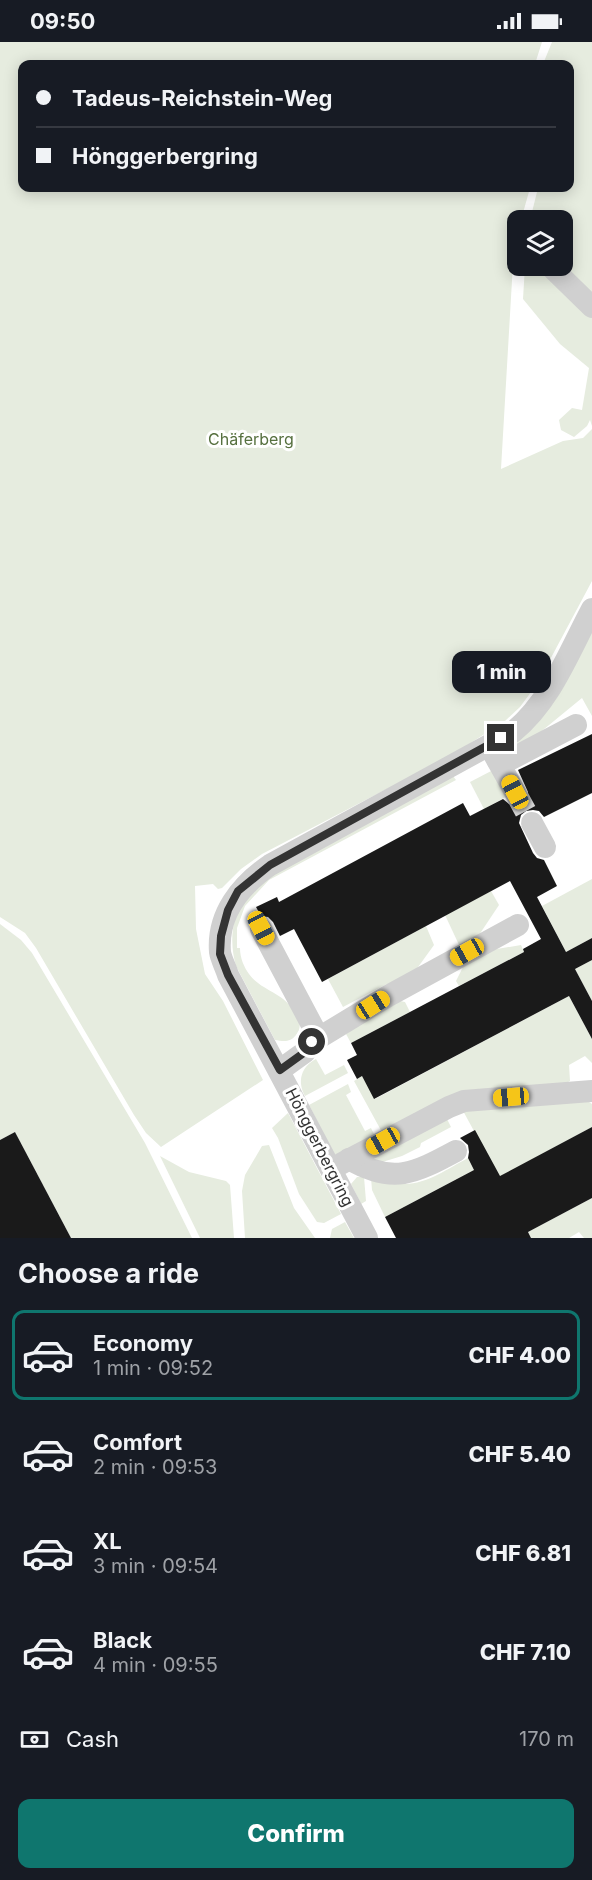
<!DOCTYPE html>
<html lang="en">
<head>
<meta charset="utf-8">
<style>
	:root { --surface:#171b24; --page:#20242c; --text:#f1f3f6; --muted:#9ea1a6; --line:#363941; --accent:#0f766e }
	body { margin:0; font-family:Inter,sans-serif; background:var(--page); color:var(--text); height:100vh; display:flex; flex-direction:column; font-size:22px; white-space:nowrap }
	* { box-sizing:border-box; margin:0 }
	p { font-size:20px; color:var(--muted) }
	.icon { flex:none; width:33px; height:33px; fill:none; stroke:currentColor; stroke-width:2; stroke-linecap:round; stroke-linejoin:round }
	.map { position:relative; height:1196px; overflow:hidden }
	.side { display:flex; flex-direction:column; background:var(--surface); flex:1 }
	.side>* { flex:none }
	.top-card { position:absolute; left:18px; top:18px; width:556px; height:132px; border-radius:12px; box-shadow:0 3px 15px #0003; display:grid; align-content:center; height:132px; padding:0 18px; background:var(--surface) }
	.controls { position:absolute; left:507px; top:168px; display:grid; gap:12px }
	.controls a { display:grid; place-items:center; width:66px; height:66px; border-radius:12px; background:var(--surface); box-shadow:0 3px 15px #0003; font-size:30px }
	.end { position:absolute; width:27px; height:27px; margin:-14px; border:8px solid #333; background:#fff; box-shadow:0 0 0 3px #fff }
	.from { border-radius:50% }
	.bubble { position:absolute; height:42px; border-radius:12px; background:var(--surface); box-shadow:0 3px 15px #0003; font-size:20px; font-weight:800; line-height:42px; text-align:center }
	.car { position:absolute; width:18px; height:36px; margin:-18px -9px; border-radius:8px; box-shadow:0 0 4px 2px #0007; background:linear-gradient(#f5c518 24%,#345 0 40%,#f5c518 0 76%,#345 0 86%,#f5c518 0) }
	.top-card b { display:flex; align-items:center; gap:21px; height:57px; font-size:22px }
	.top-card b+b { border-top:2px solid var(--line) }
	.top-card i { width:15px; height:15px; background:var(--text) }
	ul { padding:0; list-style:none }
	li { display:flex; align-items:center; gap:18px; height:90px; margin:0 12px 9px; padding:0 6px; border:3px solid transparent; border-radius:12px }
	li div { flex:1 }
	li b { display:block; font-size:22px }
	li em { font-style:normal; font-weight:800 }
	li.active { border-color:var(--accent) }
	li>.icon { width:54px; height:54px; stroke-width:1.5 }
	h2 { padding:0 18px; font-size:27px; line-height:72px }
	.pay { display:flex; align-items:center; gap:15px; height:66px; padding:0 18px; font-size:22px }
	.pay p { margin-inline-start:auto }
	.cta { display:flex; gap:12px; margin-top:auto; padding:12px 18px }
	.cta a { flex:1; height:69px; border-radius:12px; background:var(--accent); color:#fff; font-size:24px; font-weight:800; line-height:69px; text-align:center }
	.status { display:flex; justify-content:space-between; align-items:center; height:42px; padding:0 30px; background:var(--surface); direction:ltr }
	.status svg { height:16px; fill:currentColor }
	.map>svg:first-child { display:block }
	.green { fill:#e6ecdf }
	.building { fill:#1a1a1a }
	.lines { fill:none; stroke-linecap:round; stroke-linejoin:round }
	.minor-tunnel { stroke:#d6d6d6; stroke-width:22; stroke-dasharray:22 11; stroke-linecap:butt }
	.minor { stroke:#d0d0d0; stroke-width:22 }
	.route { stroke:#333; stroke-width:8 }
	.labels { text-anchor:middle; stroke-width:6; stroke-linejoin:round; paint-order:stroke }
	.park-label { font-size:16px; fill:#56703f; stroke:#fff }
	.street-label { font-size:16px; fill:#333; stroke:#fff }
</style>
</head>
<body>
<div class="status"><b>09:50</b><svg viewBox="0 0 49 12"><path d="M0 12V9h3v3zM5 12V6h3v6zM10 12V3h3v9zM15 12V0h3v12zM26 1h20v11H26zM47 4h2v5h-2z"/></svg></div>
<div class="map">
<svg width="592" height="1196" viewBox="0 0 592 1196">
	<rect width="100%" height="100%" fill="#fff"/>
	<g class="green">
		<path d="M0 0H542L535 22H22V146H530L521 178H518L517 190 514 204 501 427 563 399 583 396 592 387V539L537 642 520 665 505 679 450 714 262 812 241 827 222 846 218 847 213 842 195 844 196 887 205 932 223 959 263 1038 161 1105 146 1091 134 1073 36 906 25 891 0 875Z"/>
		<path d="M552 0H592V384L590 378 587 384 574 395 561 388 559 378 572 366 582 368 589 326 560 302 523 257 525 224H562V178H530L538 146H570V22H543Z"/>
		<path d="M592 584V674L582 656 532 697 507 705Z"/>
		<path d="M495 727 509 753 484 767 470 740Z"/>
		<path d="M453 734 456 738 269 838 245 864 237 886V906H240C240 916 244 925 249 932 261 949 284 950 295 971 300 979 302 985 296 993 290 1001 283 999 275 998L236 924C230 903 231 881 241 862 254 837 326 802 352 788 386 770 420 752 453 734Z"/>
		<path d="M592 837V896L566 910 542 864Z"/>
		<path d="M491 849 499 863 477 896 460 905 445 873Z"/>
		<path d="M0 882 21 898 32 911 145 1101 192 1196H71L15 1090 0 1098Z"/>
		<path d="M426 884 434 903 413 932 385 943 343 965 328 937Z"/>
		<path d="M521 903 524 910 459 944 456 939 465 921 491 908Z"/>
		<path d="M592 918V959L575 927Z"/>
		<path d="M569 954 592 997V1021L585 1014 569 1023 570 1039 558 1045 383 1092 354 1039 362 1034 375 1057Z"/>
		<path d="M395 958 405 960 410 970 351 1001 346 992Z"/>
		<path d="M316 1017 325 1033 344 1023 348 1031 305 1054C297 1039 301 1025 316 1017Z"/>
		<path d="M348 1042 351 1050 346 1053 365 1089 371 1086 376 1096 346 1112H334L309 1063Z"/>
		<path d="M583 1056 592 1062V1085L499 1135 462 1067Z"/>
		<path d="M288 1071 341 1172 324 1181 317 1180 299 1152 278 1096 272 1086Z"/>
		<path d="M445 1073 451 1085 421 1101 420 1105 402 1114 379 1121 370 1115Z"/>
		<path d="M269 1103 294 1166 315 1196H245L242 1149 245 1133 262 1104Z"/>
		<path d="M160 1114 189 1130 226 1139 230 1143 234 1196H200Z"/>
		<path d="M468 1116 474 1128 385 1175 372 1148 371 1136C382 1138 394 1141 405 1142 427 1142 449 1126 468 1116Z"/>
		<path d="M357 1135H364L366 1159 361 1162 351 1142Z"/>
		<path d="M592 1156V1196H584L579 1190 569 1196H531L528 1190Z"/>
		<path d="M345 1180 354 1196H330L332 1187Z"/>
	</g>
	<g class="building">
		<path d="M592 692V751L544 775 539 769 533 768 526 769 521 773 519 781 533 811 537 816 544 818 557 844 537 855 566 910 592 896V918L575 927 592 959V997L569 954 374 1057 362 1034 357 1037 347 1018 357 1013 351 1001 524 910 523 907 541 897 510 839 322 940 294 887 280 894 273 880 268 875 261 874 256 865 277 855 279 860 463 761 470 774 503 757 509 762 514 763 521 762 527 756 528 750 518 728Z"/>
		<path d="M592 1085V1156L528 1190 531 1196H396L385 1175 474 1128 468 1116 469 1110 468 1103 460 1096 475 1088 500 1134Z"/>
		<path d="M15 1090 71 1196H0V1098Z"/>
	</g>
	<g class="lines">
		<path class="minor-tunnel" d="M515 750 532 781"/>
		<g class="minor">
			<path d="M550 224 592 265"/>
			<path d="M491 707 515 750"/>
			<path d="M498 719 511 717 576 683"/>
			<path d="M532 781 545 805"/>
			<path d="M261 887 313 985 312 1000 305 1010 280 1028"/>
			<path d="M312 1000 388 954 518 883"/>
			<path d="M349 1117C393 1143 415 1131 456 1109"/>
			<path d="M331 1127 449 1065 464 1059 592 1049"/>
			<path d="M367 1196 228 933C226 926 221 917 220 910 217 872 241 843 270 823L513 690C551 659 569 610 592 567"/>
		</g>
	</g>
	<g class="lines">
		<path class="route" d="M312 1000 305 1010 280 1028 228 933 220 912 221 894 228 868 238 849 270 823 501 696"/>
	</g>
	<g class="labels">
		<g class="park-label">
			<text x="251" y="403">Chäferberg</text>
		</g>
		<g class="street-label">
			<text transform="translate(320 1105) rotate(63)" y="6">Hönggerbergring</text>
		</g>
	</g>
</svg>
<div class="controls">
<a><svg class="icon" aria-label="layers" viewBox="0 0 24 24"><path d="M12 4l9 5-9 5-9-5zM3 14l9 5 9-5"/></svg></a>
</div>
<i class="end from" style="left:312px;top:1000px"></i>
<i class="end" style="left:501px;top:696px"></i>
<div class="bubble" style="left:452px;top:609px;width:99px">1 min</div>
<i class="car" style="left:515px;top:750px;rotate:332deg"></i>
<i class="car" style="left:261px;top:886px;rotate:152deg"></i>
<i class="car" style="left:467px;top:910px;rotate:241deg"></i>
<i class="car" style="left:373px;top:963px;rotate:58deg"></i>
<i class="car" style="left:511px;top:1055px;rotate:265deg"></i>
<i class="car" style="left:383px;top:1099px;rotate:241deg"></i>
<div class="top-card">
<b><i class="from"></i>Tadeus-Reichstein-Weg</b>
<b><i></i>Hönggerbergring</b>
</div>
</div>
<section class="side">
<h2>Choose a ride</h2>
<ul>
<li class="active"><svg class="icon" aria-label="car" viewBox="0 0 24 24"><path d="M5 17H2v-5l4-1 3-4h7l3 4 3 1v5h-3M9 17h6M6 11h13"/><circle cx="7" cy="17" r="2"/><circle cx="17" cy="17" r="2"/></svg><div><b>Economy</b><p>1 min · 09:52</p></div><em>CHF 4.00</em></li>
<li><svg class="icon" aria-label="car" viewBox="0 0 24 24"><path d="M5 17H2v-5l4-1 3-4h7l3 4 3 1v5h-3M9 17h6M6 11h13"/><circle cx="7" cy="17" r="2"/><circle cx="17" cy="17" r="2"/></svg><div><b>Comfort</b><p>2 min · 09:53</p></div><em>CHF 5.40</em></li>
<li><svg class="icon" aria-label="car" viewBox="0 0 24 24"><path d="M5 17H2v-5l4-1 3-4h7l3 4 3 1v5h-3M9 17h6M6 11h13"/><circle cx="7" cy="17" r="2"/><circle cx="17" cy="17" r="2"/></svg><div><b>XL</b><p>3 min · 09:54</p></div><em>CHF 6.81</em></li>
<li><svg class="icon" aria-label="car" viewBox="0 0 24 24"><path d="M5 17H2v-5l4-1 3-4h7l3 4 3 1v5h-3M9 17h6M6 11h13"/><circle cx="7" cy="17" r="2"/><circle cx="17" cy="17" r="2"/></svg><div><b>Black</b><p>4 min · 09:55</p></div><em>CHF 7.10</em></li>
</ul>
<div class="pay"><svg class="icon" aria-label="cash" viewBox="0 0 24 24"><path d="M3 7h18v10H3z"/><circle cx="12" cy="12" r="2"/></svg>Cash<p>170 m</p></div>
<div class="cta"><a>Confirm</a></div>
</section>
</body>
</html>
